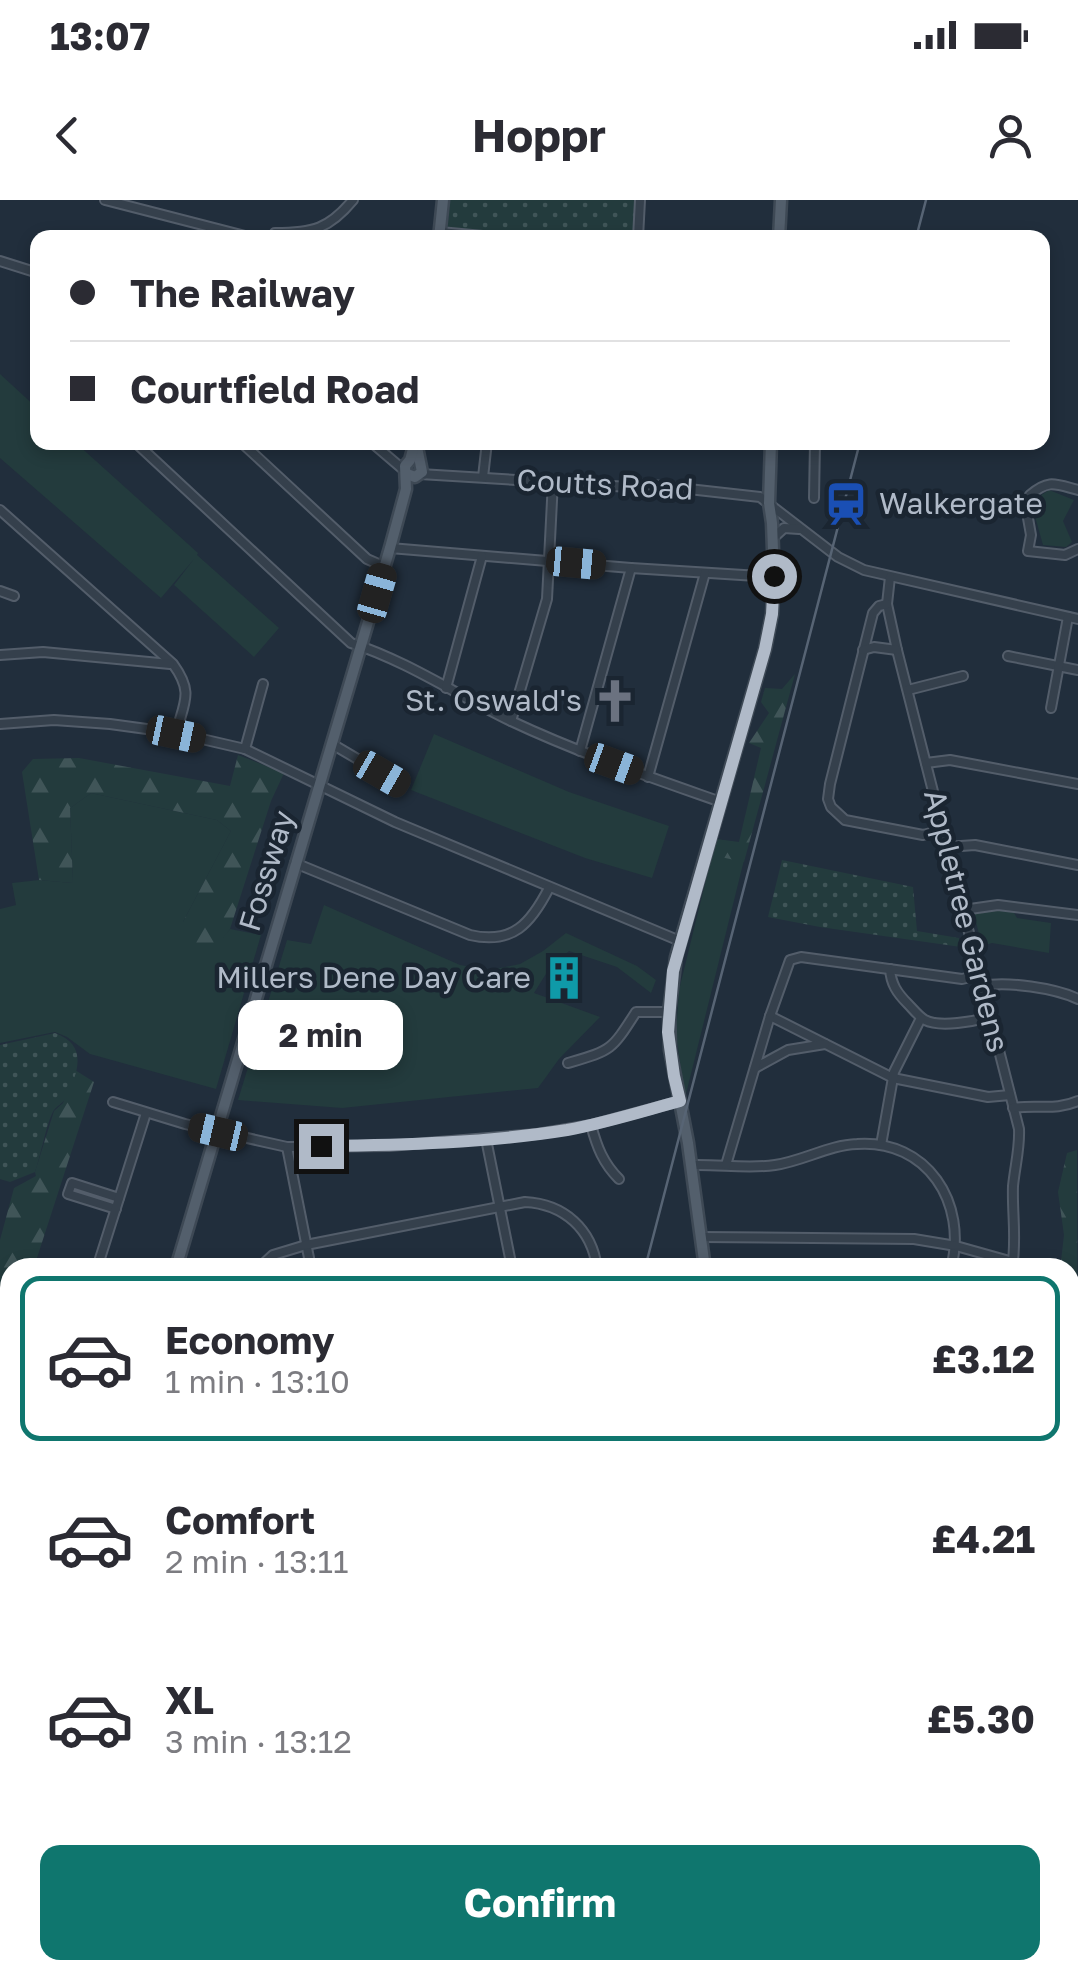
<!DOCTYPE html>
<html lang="en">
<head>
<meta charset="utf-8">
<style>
	:root { --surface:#fff; --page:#f7f7f7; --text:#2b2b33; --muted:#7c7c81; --line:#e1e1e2; --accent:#0f766e }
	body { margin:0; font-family:"Golos Text",sans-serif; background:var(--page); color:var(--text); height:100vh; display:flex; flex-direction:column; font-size:38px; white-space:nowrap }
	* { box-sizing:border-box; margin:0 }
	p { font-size:32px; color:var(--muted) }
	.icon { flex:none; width:55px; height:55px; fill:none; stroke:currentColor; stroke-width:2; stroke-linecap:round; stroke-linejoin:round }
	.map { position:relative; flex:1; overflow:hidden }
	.drawer { position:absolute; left:0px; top:1058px; width:1080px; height:722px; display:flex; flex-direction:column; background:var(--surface); border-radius:30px 30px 0 0; box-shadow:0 5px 15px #0003 }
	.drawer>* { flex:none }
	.guide { position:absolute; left:30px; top:30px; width:1020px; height:220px; border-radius:20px; box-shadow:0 5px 15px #0003; display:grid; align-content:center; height:220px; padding:0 40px; background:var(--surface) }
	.end { position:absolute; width:45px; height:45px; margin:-22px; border:12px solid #b0bac8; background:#111; box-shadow:0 0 0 5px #111 }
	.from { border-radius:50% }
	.bubble { position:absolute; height:70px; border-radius:20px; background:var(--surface); box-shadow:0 5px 15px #0003; font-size:32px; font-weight:700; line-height:70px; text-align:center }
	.car { position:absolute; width:30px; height:60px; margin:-30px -15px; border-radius:12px; box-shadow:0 0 8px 2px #0007; background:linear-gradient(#222 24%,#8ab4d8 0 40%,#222 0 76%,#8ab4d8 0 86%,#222 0) }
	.guide b { display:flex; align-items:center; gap:35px; height:95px; font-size:38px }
	.guide b+b { border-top:2px solid var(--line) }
	.guide i { width:25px; height:25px; background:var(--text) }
	ul { padding:18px 0 0; list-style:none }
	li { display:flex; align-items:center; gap:30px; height:165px; margin:0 20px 15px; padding:0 20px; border:5px solid transparent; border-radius:20px }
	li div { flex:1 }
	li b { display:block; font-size:38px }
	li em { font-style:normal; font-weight:700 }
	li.active { border-color:var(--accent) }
	li>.icon { width:90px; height:90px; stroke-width:1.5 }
	.cta { display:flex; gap:20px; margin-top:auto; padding:20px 40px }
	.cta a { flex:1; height:115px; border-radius:20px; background:var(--accent); color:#fff; font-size:40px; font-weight:700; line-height:115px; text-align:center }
	.status { display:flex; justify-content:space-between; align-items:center; height:70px; padding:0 50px; background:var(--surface); direction:ltr }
	.status svg { height:28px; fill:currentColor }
	header { display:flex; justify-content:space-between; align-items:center; height:130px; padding:0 40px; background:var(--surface); font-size:45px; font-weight:700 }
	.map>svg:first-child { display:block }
	.green { fill:#233b3d }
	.forest { fill:url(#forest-firs) }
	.park { fill:url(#park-dots) }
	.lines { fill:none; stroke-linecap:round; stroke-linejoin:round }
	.minor-casing { stroke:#535d6a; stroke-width:12 }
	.major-casing { stroke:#3e4955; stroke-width:15 }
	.minor { stroke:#35404c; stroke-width:8 }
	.major { stroke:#535f6c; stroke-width:10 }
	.tram { stroke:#576474; stroke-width:2.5 }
	.route { stroke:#b0bac8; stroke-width:12 }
	.labels { text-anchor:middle; stroke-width:9; stroke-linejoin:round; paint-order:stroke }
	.street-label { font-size:30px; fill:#b0bac8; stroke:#1a2531 }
	.poi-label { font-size:30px; fill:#b0bac8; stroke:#1a2531; text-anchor:end }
</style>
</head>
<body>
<div class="status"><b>13:07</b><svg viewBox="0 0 49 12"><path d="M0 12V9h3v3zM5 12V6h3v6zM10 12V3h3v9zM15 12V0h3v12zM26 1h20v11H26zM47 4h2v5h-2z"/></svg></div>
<header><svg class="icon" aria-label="back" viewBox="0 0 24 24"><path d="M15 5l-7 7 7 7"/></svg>Hoppr<svg class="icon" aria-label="person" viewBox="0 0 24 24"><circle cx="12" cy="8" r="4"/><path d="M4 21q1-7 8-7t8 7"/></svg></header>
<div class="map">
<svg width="1078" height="1779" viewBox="0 0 1078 1779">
	<defs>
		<pattern id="forest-firs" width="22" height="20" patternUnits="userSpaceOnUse" patternTransform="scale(2.5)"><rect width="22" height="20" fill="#233b3d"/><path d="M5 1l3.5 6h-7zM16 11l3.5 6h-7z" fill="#405558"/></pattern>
		<pattern id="park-dots" width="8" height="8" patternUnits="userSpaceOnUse" patternTransform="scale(2.5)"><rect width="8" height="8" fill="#233b3d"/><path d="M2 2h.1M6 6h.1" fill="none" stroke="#405558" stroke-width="1.8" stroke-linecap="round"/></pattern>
	</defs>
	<rect width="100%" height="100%" fill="#212e3c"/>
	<g class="green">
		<path d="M0 174 37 208 38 242 76 243 198 353 197 355 279 428 254 457 174 385 194 359 161 398 0 258Z"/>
		<path d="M1049 290 1074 300 1063 321 1072 342 1066 347 1043 345 1031 302Z"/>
		<path d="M434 534 569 592 669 626 652 678 585 658 411 590Z"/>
		<path d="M91 593 217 620 231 631 183 722 212 750 230 729 261 735 216 889 90 854 67 837 55 832 0 843V709L16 705 12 683 39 680 73 683 70 608Z"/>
		<path d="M716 639 748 644 685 898 676 833 679 790Z"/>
		<path d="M324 705 460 765 490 770 520 764 543 751 566 733 637 766 656 780 651 793 617 767 569 751 549 769 534 793 600 817 559 859 538 888 342 908 238 900 287 740 311 744Z"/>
		<path d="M989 710 1013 711 1017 718 1051 723 1049 753 992 743 982 746 974 714Z"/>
	</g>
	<g class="forest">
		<path d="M795 474 744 662 716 656V639L739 642 761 548 749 543 769 513 761 502 765 488 782 489Z"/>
		<path d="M238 555 284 573 271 601 230 729 213 751 186 743 183 722 231 631 217 620 91 593 70 608 73 683 39 680 22 572 33 559 79 558 230 586Z"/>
		<path d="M75 870 94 882 34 1067 10 1068V1145L0 1178V1040L14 988 36 976 35 972 54 911 63 903Z"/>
		<path d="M1077 950 1078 1320 1070 1306V1114L1073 1111 1074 1091 1070 1081V1068L1064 1067 1061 1061 1064 1035 1058 992 1067 953Z"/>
	</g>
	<g class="park">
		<path d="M450 0H638L635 37 534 38 447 32Z"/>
		<path d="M782 660 913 687 917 731 959 738 961 747 820 727 768 717Z"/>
		<path d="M55 833C88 845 79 872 65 899 62 904 57 906 54 910 47 921 40 958 35 972L10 982 0 979V845Z"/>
	</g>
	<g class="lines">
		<g class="minor-casing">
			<g id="minor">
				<path d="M105 0 253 38"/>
				<path d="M440 32 504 38"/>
				<path d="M274 38 275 33C313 33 329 29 353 0"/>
				<path d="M638 38 640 0"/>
				<path d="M0 61 38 73"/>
				<path d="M135 242 351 443C407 461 457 495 511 521 579 553 650 577 721 602"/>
				<path d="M241 242 367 359 385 367"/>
				<path d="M371 242 405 271"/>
				<path d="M420 274 629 287 644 284 760 297 838 357 864 370 1078 419"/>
				<path d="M483 277 487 242"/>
				<path d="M1078 290C1055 284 1049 279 1030 295L1026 307 1031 335 1028 351 1065 355 1078 349"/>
				<path d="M814 298 815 242"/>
				<path d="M0 310 173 464C194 493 184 502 176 533"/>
				<path d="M772 339 784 328 799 329"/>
				<path d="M390 348 631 368 774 377"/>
				<path d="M890 377 887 404 897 450 1019 929C1020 948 1015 966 1013 986 1012 1014 1017 1039 1012 1068"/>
				<path d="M0 391 14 396"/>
				<path d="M887 404 879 406 873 413 830 584 828 599 831 607 845 620 923 635 943 630"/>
				<path d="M863 450 874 447 897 450"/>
				<path d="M0 455 43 452 170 464"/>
				<path d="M1008 456 1078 470"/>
				<path d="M446 488 482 356"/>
				<path d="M908 490 963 476"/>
				<path d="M1051 508 1068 417"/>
				<path d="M511 521 547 399 553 281"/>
				<path d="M0 524 54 520 110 524 176 533 245 549 395 622 680 741"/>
				<path d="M332 544 400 584"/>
				<path d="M245 549 263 484"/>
				<path d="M580 551 631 368"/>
				<path d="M926 563 950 560 1078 584"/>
				<path d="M648 577 705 373"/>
				<path d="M947 647 975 645 1078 665"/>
				<path d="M295 663 470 735C513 745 531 723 549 688"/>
				<path d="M963 710 998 705 1078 715"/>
				<path d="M890 769C891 784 897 793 908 804 913 809 919 817 925 820 940 828 975 821 990 817"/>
				<path d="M982 786C1007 781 1055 788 1078 799"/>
				<path d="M770 816 893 878 988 897 1010 895"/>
				<path d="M568 863C612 850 611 851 636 812H669"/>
				<path d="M755 868 788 850 825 844"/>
				<path d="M113 902 185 924 287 947 389 946 537 934 591 925 680 901"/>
				<path d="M1013 908C1036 904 1056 911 1078 901"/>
				<path d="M591 925C597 947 603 963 619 979"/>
				<path d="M486 939 512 1068"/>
				<path d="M881 945 894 872 921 818"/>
				<path d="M287 947 311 1068"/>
				<path d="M691 965C719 964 748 969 775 965 803 961 829 945 857 944 927 939 968 1003 951 1068"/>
				<path d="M726 965 770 816 790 760 801 757 962 779 979 775"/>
				<path d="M116 1009 68 994 72 983 119 998"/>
				<path d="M701 1037 914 1039 956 1046 1013 1062"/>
				<path d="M97 1068 146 913"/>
				<path d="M259 1068 273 1055 306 1045 525 1002C564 1004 592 1029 597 1068"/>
				<path d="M1070 1370 1078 1377"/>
				<path d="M1070 1483 1078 1450"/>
				<path d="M1070 1571 1078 1567"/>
				<path d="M89 1770 92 1779"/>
				<path d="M540 1770 576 1779"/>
				<path d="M700 1770 719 1779"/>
				<path d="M383 1779 386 1770"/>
				<path d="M444 1779 445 1776"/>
				<path d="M481 1779 483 1770"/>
				<path d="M838 1779 841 1770"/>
				<path d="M887 1779 890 1770"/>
				<path d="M923 1779 926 1770"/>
				<path d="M965 1779 968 1770"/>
			</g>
		</g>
		<g class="major-casing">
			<g id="major">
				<path d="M439 38 443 0"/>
				<path d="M779 38 781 0"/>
				<path d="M407 274 415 277 422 272 417 247"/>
				<path d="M176 1068 390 348 406 289 405 266 410 260 415 242"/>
				<path d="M705 1068 688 943 670 850 669 812 676 757 765 449 772 414 774 377 772 323 769 303 771 242"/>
				<path d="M0 1268 10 1274"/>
				<path d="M0 1593H5L10 1598"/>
				<path d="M1 1612 3 1634 10 1655"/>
				<path d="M53 1770 57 1779"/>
				<path d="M668 1779 669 1770"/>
			</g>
		</g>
		<use href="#minor" class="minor"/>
		<use href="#major" class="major"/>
		<g class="tram">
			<path d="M916 38 926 0"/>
			<path d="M645 1068 860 242"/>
			<path d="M465 1779 468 1770"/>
		</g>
	</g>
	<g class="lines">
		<path class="route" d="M321 946C403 945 486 943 567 930 605 923 643 911 680 901L674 876 668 832 673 771 765 449 772 414 774 376"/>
	</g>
	<defs>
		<g id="station-bare" transform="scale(3.45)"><path d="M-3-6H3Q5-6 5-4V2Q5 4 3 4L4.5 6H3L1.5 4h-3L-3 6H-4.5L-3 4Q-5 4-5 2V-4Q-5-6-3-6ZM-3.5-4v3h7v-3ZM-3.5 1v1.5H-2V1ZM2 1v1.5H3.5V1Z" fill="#1a4fb4" stroke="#1a2531" stroke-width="2.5" paint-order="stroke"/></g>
		<g id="church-bare" transform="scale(3.45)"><path d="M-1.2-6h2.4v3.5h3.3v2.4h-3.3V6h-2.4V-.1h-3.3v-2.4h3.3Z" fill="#6b7280" stroke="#1a2531" stroke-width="2.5" paint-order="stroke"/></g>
		<g id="building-bare" transform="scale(3.45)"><path d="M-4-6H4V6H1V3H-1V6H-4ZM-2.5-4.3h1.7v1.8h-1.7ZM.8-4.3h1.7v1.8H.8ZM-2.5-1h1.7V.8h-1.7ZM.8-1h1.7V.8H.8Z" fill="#0f9aa8" stroke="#1a2531" stroke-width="2.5" paint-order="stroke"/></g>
	</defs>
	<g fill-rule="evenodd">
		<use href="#station-bare" x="846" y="304"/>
		<use href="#church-bare" x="615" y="501"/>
		<use href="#building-bare" x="564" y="778"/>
	</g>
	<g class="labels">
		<g class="street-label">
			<text transform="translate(605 285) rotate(3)" y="10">Coutts Road</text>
			<text transform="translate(267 671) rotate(-73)" y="10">Fossway</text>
			<text transform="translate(966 721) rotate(76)" y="10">Appletree Gardens</text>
		</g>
		<g class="poi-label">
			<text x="879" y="314" text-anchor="start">Walkergate</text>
			<text x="582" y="511">St. Oswald's</text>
			<text x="531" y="788">Millers Dene Day Care</text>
		</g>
	</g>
</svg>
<i class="end from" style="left:774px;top:376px"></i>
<i class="end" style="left:321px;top:946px"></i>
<div class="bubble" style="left:238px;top:800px;width:165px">2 min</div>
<i class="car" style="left:576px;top:363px;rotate:95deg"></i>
<i class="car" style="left:377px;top:393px;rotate:16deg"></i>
<i class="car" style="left:176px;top:534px;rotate:102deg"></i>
<i class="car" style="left:614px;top:564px;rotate:110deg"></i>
<i class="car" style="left:382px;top:574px;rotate:120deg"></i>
<i class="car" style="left:218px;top:932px;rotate:283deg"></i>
<div class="guide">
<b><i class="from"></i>The Railway</b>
<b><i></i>Courtfield Road</b>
</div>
<section class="drawer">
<ul>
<li class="active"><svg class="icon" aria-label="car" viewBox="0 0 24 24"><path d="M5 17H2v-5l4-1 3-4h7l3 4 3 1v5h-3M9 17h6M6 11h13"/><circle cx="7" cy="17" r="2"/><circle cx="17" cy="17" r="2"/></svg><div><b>Economy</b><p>1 min · 13:10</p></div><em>£3.12</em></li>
<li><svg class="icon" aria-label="car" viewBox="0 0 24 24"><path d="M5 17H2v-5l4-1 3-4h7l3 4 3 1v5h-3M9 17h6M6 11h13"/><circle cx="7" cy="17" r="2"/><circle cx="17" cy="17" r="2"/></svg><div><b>Comfort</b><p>2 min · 13:11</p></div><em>£4.21</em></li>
<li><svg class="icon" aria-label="car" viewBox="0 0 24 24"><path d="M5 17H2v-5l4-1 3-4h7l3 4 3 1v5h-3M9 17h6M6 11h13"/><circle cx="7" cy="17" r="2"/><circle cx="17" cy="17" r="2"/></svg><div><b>XL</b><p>3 min · 13:12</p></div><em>£5.30</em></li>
</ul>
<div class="cta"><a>Confirm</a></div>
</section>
</div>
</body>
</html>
